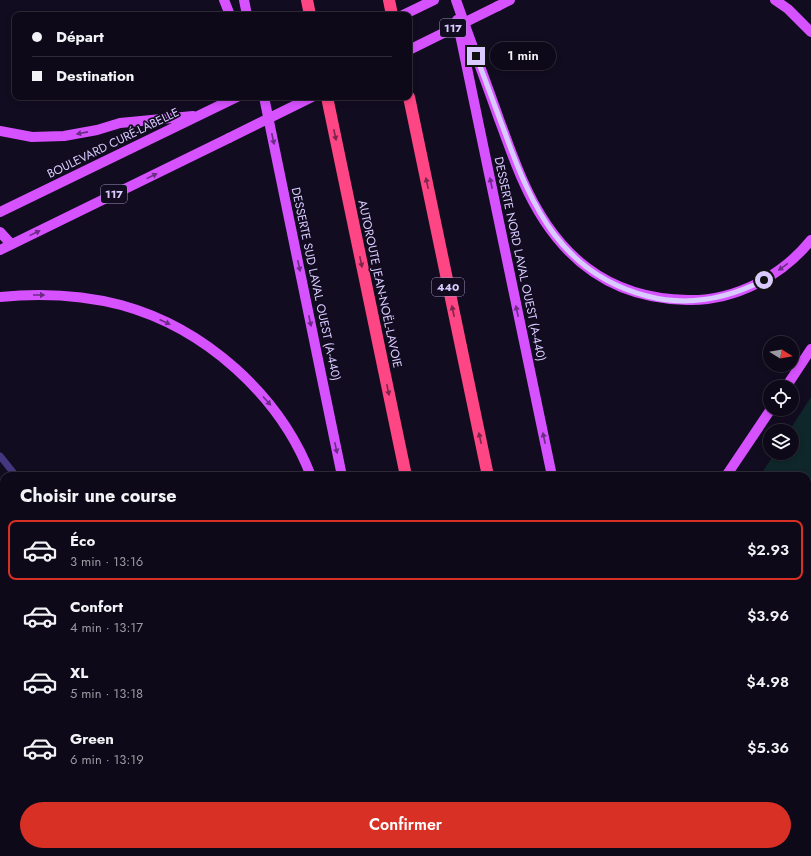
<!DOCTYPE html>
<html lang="fr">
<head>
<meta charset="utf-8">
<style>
	:root { --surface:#0e0918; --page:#171221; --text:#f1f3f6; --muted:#9b9aa2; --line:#2e2a37; --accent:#d93025 }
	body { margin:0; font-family:Jost,sans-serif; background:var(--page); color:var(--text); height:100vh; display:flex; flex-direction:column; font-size:15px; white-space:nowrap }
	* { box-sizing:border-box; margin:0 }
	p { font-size:13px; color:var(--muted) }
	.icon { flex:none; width:22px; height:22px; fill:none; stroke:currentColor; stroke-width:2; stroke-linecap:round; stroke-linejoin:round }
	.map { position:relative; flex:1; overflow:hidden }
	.panel { position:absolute; left:0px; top:472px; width:811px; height:384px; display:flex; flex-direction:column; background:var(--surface); border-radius:12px 12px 0 0; box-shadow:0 2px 6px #0003,0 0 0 1px var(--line) }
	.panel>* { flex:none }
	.hud { position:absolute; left:12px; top:12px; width:400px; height:88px; border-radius:8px; box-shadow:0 2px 6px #0003,0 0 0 1px var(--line); display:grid; align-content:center; height:88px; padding:0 20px; background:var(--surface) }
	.needle { width:26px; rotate:101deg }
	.controls { position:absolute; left:763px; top:336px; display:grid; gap:8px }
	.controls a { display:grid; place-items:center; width:36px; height:36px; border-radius:50%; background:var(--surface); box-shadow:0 2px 6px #0003,0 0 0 1px var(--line); font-size:20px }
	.end { position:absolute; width:18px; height:18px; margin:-9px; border:5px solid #d9cbff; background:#111; box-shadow:0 0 0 2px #111 }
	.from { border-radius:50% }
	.bubble { position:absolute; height:28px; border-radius:14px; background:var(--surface); box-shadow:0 2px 6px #0003,0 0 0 1px var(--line); font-size:13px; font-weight:600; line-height:28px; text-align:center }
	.hud b { display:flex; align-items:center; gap:14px; height:38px; font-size:15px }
	.hud b+b { border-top:1px solid var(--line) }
	.hud i { width:10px; height:10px; background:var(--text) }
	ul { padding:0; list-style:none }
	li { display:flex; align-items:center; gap:12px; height:60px; margin:0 8px 6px; padding:0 12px; border:2px solid transparent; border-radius:8px }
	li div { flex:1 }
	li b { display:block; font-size:15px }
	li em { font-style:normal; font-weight:600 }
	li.active { border-color:var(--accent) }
	li>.icon { width:36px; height:36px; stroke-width:1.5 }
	h2 { padding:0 20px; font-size:18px; line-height:48px }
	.primary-button { display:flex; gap:8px; margin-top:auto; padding:8px 20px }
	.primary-button a { flex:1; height:46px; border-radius:24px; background:var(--accent); color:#fff; font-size:16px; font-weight:600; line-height:46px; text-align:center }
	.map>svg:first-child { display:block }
	.green { fill:#0f272a }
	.building { fill:#443661; stroke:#5c4e7a }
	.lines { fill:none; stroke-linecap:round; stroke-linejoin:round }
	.service { stroke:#44377f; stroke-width:7 }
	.primary { stroke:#d752ff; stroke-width:10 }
	.motorway { stroke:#ff4684; stroke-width:12 }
	.primary-bridge { stroke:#d752ff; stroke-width:10 }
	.oneway { fill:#6b2c84 }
	.oneway2 { fill:#7d264d }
	.route { stroke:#d9cbff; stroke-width:5 }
	.labels { text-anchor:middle; stroke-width:3.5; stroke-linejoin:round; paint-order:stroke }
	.shield { fill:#120c20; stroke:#9d92bc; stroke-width:1 }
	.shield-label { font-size:11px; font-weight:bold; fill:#d9cbff }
	.street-label { font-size:12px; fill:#d9cbff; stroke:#120c20 }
</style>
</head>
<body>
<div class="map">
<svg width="811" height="856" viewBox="0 0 811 856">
	<rect width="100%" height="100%" fill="#120c20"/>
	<g class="green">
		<path d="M811 397V840L807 842V476H760L775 453H792V431H789Z"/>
		<path d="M672 852H786L778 856H673Z"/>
	</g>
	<g class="building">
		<path d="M4 596V729L0 719V597Z"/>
		<path d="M55 852H143L145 856H56Z"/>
	</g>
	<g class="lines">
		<g class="service">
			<path d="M0 456 16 476"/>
			<path d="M0 590 4 588"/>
			<path d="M0 753 4 763"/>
			<path d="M40 852 41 856"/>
			<path d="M166 852 167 856"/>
			<path d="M400 856 402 852"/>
		</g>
		<g class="primary">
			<path d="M224 0 230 15"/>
			<path d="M244 0 247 15"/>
			<path d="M456 0C470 40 485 79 499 119 507 140 514 161 523 181 555 254 606 299 688 300 735 301 782 276 811 240"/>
			<path d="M775 0 788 9 811 32"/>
			<path d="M498 6 510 0"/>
			<path d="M403 15 434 0"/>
			<path d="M457 20 552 476"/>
			<path d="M264 97 342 476"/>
			<path d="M0 131 32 137 64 136 97 130 120 123 193 116"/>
			<path d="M0 212 237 97"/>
			<path d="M0 232 11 244"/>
			<path d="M0 250 229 138"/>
			<path d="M0 297C40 293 82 295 121 305 205 328 280 395 311 476"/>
			<path d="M786 387 811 349"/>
			<path d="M726 476 771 409"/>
			<path d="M421 852 422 856"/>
			<path d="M630 852V856"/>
			<path d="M639 852V856"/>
		</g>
		<g class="motorway">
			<path d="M307 0 310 15"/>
			<path d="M389 0 392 15"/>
			<path d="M327 97 406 476"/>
			<path d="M409 97 488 476"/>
			<path d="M484 852 485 856"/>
			<path d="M566 852 567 856"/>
		</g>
		<g class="primary-bridge">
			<path d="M409 50 498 6"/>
			<path d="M229 138 312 97"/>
		</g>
	</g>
	<defs><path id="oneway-solid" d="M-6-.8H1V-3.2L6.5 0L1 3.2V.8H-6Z"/></defs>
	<g class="oneway">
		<use href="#oneway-solid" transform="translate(82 133) rotate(169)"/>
		<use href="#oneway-solid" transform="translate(273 139) rotate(78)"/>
		<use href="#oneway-solid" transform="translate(152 176) rotate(-26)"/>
		<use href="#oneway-solid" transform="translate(491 183) rotate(-102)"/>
		<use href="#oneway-solid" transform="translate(35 233) rotate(-26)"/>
		<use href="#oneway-solid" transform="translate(299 266) rotate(78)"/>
		<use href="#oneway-solid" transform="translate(783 267) rotate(144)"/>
		<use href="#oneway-solid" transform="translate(39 295)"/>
		<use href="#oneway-solid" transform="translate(517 311) rotate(-102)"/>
		<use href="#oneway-solid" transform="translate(310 321) rotate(78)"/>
		<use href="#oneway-solid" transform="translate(165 322) rotate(25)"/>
		<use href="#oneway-solid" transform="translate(267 401) rotate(48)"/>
		<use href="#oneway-solid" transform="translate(544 438) rotate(-102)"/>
		<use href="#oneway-solid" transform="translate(336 448) rotate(78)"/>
	</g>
	<g class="oneway2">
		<use href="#oneway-solid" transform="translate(335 135) rotate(78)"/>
		<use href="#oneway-solid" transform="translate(427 183) rotate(-102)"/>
		<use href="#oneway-solid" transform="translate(361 262) rotate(78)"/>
		<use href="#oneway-solid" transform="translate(453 311) rotate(-102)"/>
		<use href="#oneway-solid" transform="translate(388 390) rotate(78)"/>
		<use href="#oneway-solid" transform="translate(480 438) rotate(-102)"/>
	</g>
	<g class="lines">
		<path class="route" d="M476 56C486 81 495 107 505 133 532 208 562 274 647 296 688 307 727 299 764 280"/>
	</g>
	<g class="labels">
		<g class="shield">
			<rect x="440" y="19" width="26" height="18" rx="3"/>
			<rect x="101" y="185" width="26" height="18" rx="3"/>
			<rect x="432" y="278" width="32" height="18" rx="3"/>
		</g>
		<g class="shield-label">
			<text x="453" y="32">117</text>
			<text x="114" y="198">117</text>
			<text x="448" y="291">440</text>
		</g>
		<g class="street-label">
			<text transform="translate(113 143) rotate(-26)" y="4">BOULEVARD CURÉ-LABELLE</text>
			<text transform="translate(520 259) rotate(78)" y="4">DESSERTE NORD LAVAL OUEST (A-440)</text>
			<text transform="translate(316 284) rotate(78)" y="4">DESSERTE SUD LAVAL OUEST (A-440)</text>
			<text transform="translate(380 284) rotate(78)" y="4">AUTOROUTE JEAN-NOËL-LAVOIE</text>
		</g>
	</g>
</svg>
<div class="controls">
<a><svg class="needle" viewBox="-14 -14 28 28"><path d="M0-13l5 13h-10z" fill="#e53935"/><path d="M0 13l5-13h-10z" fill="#9b9aa2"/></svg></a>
<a><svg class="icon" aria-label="locate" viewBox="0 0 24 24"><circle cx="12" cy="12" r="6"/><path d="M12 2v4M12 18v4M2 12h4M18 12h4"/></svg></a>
<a><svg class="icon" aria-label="layers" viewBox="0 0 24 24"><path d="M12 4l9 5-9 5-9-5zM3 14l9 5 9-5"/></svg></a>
</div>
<i class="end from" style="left:764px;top:280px"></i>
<i class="end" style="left:476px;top:56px"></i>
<div class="bubble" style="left:490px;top:42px;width:66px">1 min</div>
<div class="hud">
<b><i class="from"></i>Départ</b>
<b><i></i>Destination</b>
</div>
<section class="panel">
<h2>Choisir une course</h2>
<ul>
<li class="active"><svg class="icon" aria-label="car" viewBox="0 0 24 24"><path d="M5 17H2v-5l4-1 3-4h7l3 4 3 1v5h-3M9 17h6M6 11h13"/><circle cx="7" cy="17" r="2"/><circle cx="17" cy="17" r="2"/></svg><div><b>Éco</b><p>3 min · 13:16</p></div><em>$2.93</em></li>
<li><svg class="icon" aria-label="car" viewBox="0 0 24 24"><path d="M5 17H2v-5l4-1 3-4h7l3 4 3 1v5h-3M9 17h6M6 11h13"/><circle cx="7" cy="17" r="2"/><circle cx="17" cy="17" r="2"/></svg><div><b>Confort</b><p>4 min · 13:17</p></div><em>$3.96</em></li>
<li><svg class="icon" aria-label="car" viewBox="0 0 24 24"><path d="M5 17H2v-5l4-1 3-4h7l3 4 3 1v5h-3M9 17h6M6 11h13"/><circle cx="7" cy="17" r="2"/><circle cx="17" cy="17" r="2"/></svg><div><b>XL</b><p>5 min · 13:18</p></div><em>$4.98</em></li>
<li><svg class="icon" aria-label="car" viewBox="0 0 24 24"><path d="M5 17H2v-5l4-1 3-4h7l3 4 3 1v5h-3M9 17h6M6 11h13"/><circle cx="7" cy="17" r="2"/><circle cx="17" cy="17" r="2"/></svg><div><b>Green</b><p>6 min · 13:19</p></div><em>$5.36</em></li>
</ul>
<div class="primary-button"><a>Confirmer</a></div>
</section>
</div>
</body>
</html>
